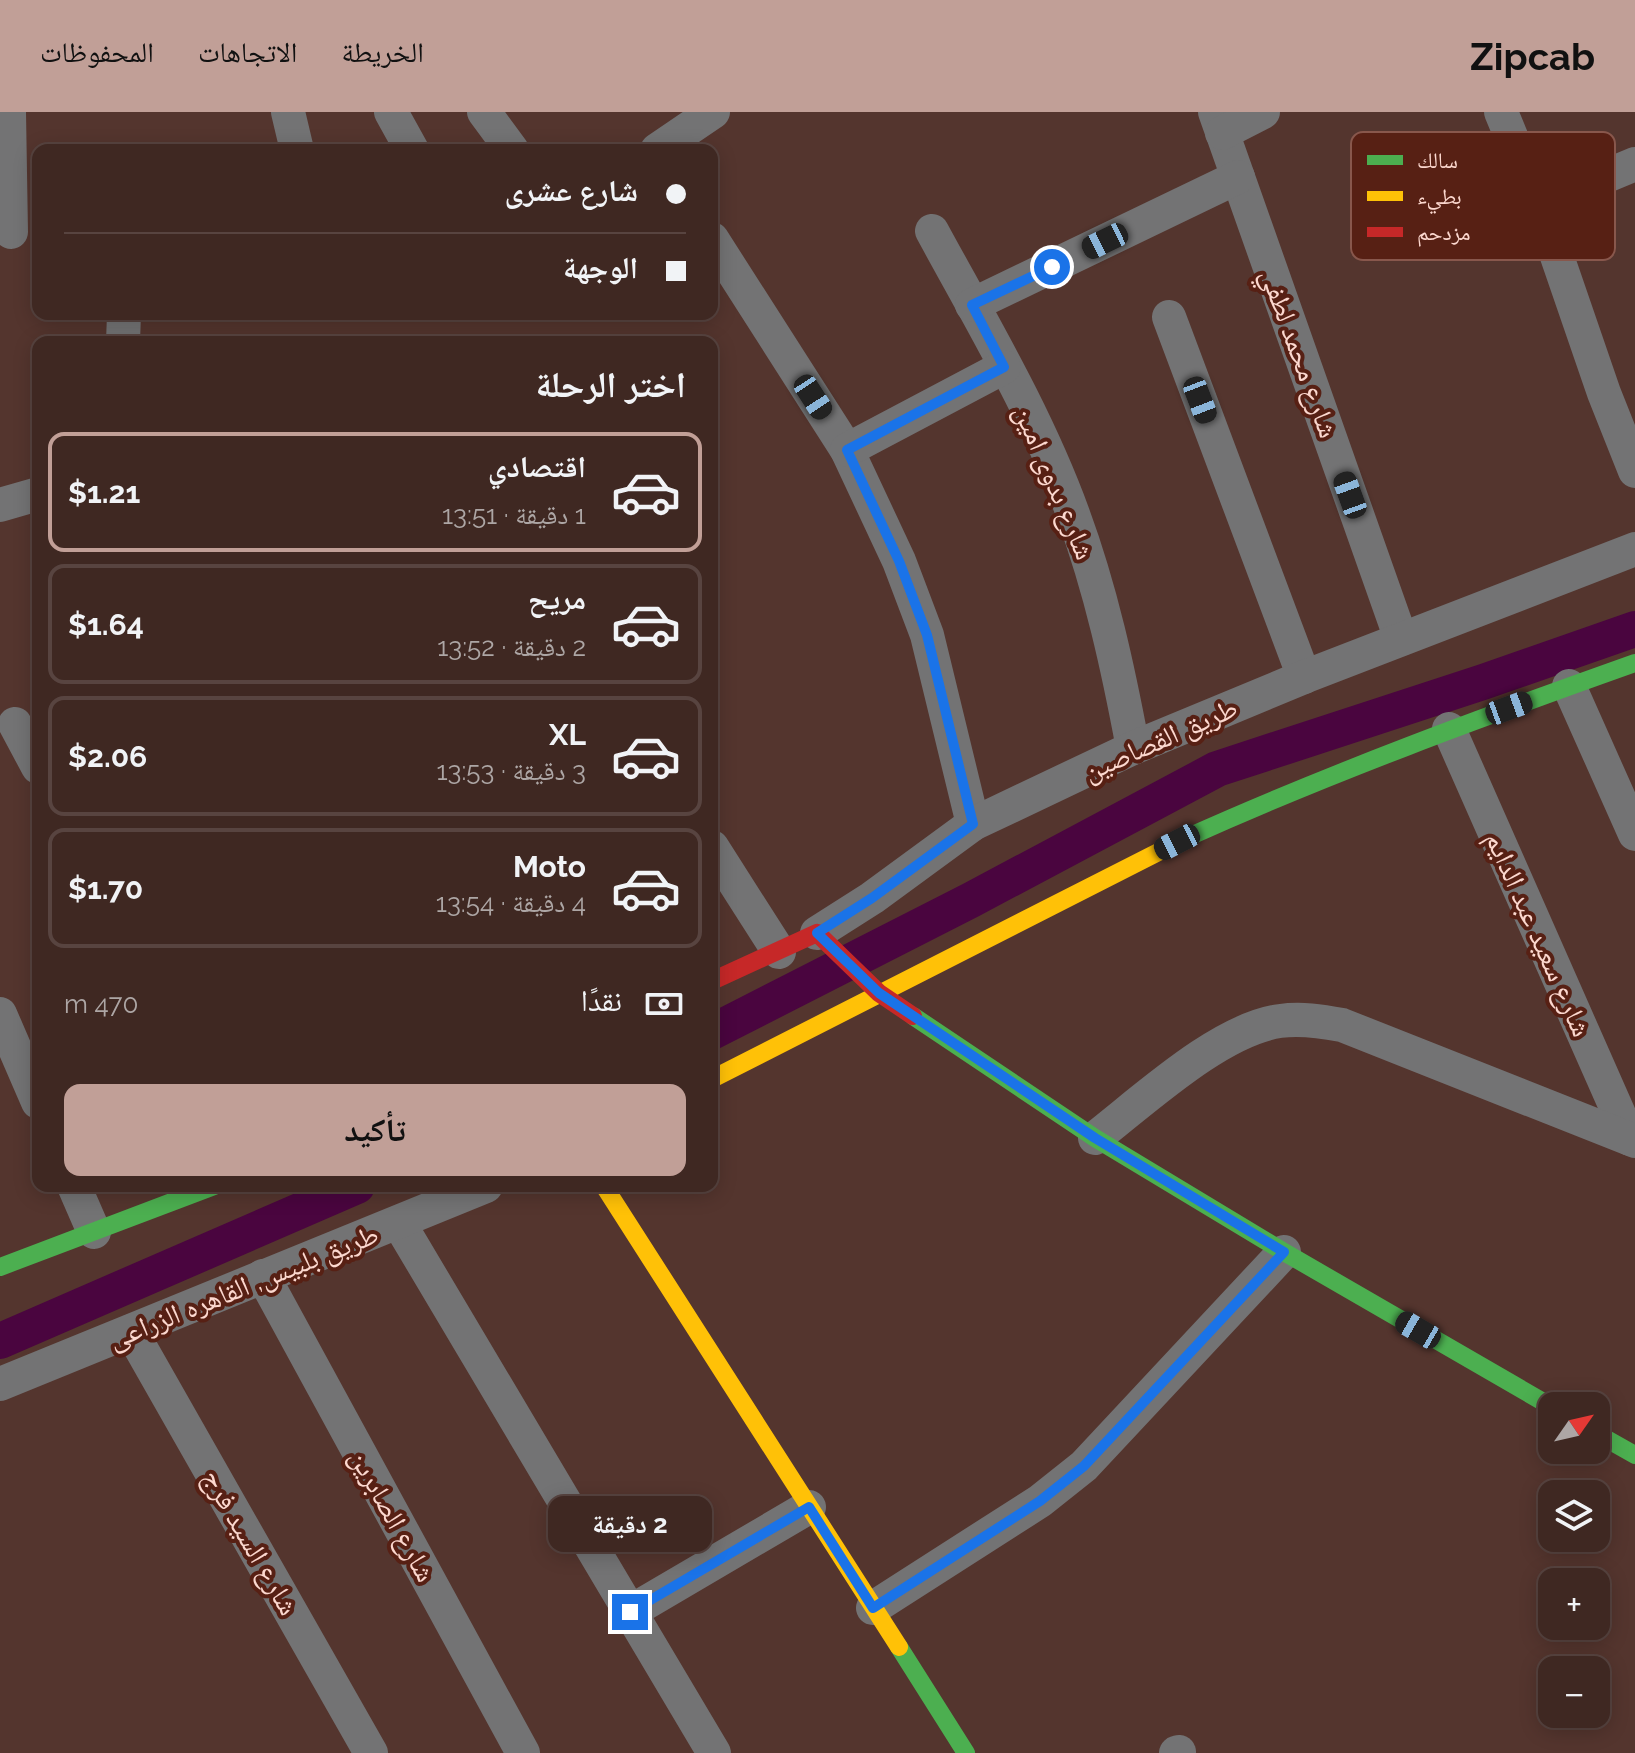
<!DOCTYPE html>
<html lang="ar">
<head>
<meta charset="utf-8">
<style>
	:root { --surface:#3f2822; --page:#4a342f; --text:#f1f3f6; --muted:#ada6a5; --line:#584440; --accent:#c19f97 }
	body { margin:0; font-family:Raleway,"Noto Naskh Arabic",sans-serif; background:var(--page); color:var(--text); direction:rtl; height:100vh; display:flex; flex-direction:column; font-size:30px; white-space:nowrap }
	* { box-sizing:border-box; margin:0 }
	p { font-size:26px; color:var(--muted) }
	.icon { flex:none; width:44px; height:44px; fill:none; stroke:currentColor; stroke-width:2; stroke-linecap:round; stroke-linejoin:round }
	.map { position:relative; flex:1; overflow:hidden; direction:ltr }
	.panel { position:absolute; left:32px; top:224px; width:686px; height:856px; display:flex; flex-direction:column; background:var(--surface); border-radius:16px; box-shadow:0 4px 20px #0003,0 0 0 2px var(--line); direction:rtl }
	.panel>* { flex:none }
	.hud { position:absolute; left:32px; top:32px; width:686px; height:176px; border-radius:16px; box-shadow:0 4px 20px #0003,0 0 0 2px var(--line); direction:rtl; display:grid; align-content:center; height:176px; padding:0 32px; background:var(--surface) }
	.needle { width:52px; rotate:56deg }
	.fabs { position:absolute; left:1538px; top:1280px; display:grid; gap:16px }
	.fabs a { display:grid; place-items:center; width:72px; height:72px; border-radius:16px; background:var(--surface); box-shadow:0 4px 20px #0003,0 0 0 2px var(--line); font-size:40px }
	.end { position:absolute; width:36px; height:36px; margin:-18px; border:10px solid #1a73e8; background:#fff; box-shadow:0 0 0 4px #fff }
	.from { border-radius:50% }
	.bubble { position:absolute; height:56px; border-radius:16px; background:var(--surface); box-shadow:0 4px 20px #0003,0 0 0 2px var(--line); font-size:26px; font-weight:700; line-height:56px; text-align:center; direction:rtl }
	.car { position:absolute; width:24px; height:48px; margin:-24px -12px; border-radius:10px; box-shadow:0 0 6px 2px #0007; background:linear-gradient(#222 24%,#8ab4d8 0 40%,#222 0 76%,#8ab4d8 0 86%,#222 0) }
	.hud b { display:flex; align-items:center; gap:28px; height:76px; font-size:30px }
	.hud b+b { border-top:2px solid var(--line) }
	.hud i { width:20px; height:20px; background:var(--text) }
	ul { padding:0; list-style:none }
	li { display:flex; align-items:center; gap:24px; height:120px; margin:0 16px 12px; padding:0 16px; border:4px solid var(--line); border-radius:16px }
	li div { flex:1 }
	li b { display:block; font-size:30px }
	li em { font-style:normal; font-weight:700 }
	li.active { border-color:var(--accent) }
	li>.icon { width:72px; height:72px; stroke-width:1.5 }
	h2 { padding:0 32px; font-size:36px; line-height:96px }
	.pay { display:flex; align-items:center; gap:20px; height:88px; padding:0 32px; font-size:30px }
	.pay p { margin-inline-start:auto }
	.primary-button { display:flex; gap:16px; margin-top:auto; padding:16px 32px }
	.primary-button a { flex:1; height:92px; border-radius:16px; background:var(--accent); color:#111; font-size:32px; font-weight:700; line-height:92px; text-align:center }
	header { display:flex; align-items:center; gap:48px; box-sizing:border-box; height:112px; padding:0 40px; background:var(--accent); color:#111 }
	header strong { font-size:38px }
	nav { display:flex; gap:44px; margin-inline-start:auto; font-size:28px }
	.map>svg:first-child { display:block }
	.lines { fill:none; stroke-linecap:round; stroke-linejoin:round }
	.canal { stroke:#4a053f; stroke-width:36 }
	.street { stroke:#737374; stroke-width:34 }
	.fast { stroke:#4caf50; stroke-width:18 }
	.slow { stroke:#ffc107; stroke-width:18 }
	.jam { stroke:#c62828; stroke-width:18 }
	.route { stroke:#1a73e8; stroke-width:10 }
	.labels { text-anchor:middle; stroke-width:8; stroke-linejoin:round; paint-order:stroke }
	.street-label { font-size:28px; fill:#fcd8cf; stroke:#572014 }
	.key { fill:#572014; stroke:#88574c; stroke-width:2 }
	.key-label { font-size:22px; fill:#fcd8cf }
</style>
</head>
<body>
<header>
<strong>Zipcab</strong>
<nav><a>الخريطة</a><a>الاتجاهات</a><a>المحفوظات</a></nav>
</header>
<div class="map">
<svg width="1635" height="1641" viewBox="0 0 1635 1641">
	<rect width="100%" height="100%" fill="#54352e"/>
	<g class="lines">
		<g class="canal">
			<path d="M712 920 971 788 1217 657 1483 570 1635 517"/>
			<path d="M0 1229 357 1074"/>
		</g>
		<g class="street">
			<path d="M9 0 11 120"/>
			<path d="M288 0 297 38"/>
			<path d="M391 0 412 38"/>
			<path d="M484 0 512 38"/>
			<path d="M1215 0 1401 527"/>
			<path d="M1501 0 1539 92 1604 281 1635 359"/>
			<path d="M1222 21 1263 0"/>
			<path d="M657 38 713 0"/>
			<path d="M1539 92 1635 52"/>
			<path d="M932 119C982 211 1037 303 1073 402 1101 478 1118 556 1133 636"/>
			<path d="M712 127 847 338 899 449 927 523 973 712"/>
			<path d="M972 193 1238 65"/>
			<path d="M1169 205 1304 565"/>
			<path d="M123 230 124 202"/>
			<path d="M847 338 1004 255"/>
			<path d="M0 393 38 382"/>
			<path d="M1569 574 1635 722"/>
			<path d="M15 612 38 655"/>
			<path d="M1449 617 1630 1027"/>
			<path d="M712 735 779 840"/>
			<path d="M817 821 872 786 973 712 1133 636 1304 565 1635 437"/>
			<path d="M0 902 38 990"/>
			<path d="M1095 1026C1144 988 1220 917 1280 909 1301 906 1321 909 1342 913L1635 1029"/>
			<path d="M74 1074 94 1120"/>
			<path d="M399 1111 714 1641"/>
			<path d="M263 1164 523 1641"/>
			<path d="M131 1219 371 1641"/>
			<path d="M0 1272 486 1074"/>
			<path d="M873 1496 1040 1389 1084 1354 1284 1140"/>
			<path d="M630 1500 809 1395"/>
			<path d="M1176 1641 1179 1640"/>
		</g>
		<g class="fast">
			<path d="M1186 726C1333 660 1483 605 1635 551"/>
			<path d="M913 904 1095 1026 1284 1140 1552 1295"/>
			<path d="M0 1155 214 1074"/>
			<path d="M1596 1321 1635 1343"/>
			<path d="M899 1535 966 1641"/>
		</g>
		<g class="slow">
			<path d="M712 967 1186 726"/>
			<path d="M604 1074 899 1535"/>
		</g>
		<path class="jam" d="M712 869 817 821 879 881 913 904"/>
	</g>
	<g class="lines">
		<path class="route" d="M630 1500 809 1395 873 1496 1040 1389 1084 1354 1284 1140 1095 1026 879 881 817 821 872 786 973 712 927 523 899 449 847 338 1004 255 972 193 1052 155"/>
	</g>
	<g class="labels">
		<g class="street-label">
			<text transform="translate(1300 241) rotate(70)" y="10">شارع محمد لطفي</text>
			<text transform="translate(1055 370) rotate(67)" y="10">شارع بدوى امين</text>
			<text transform="translate(1160 627) rotate(-24)" y="10">طريق القصاصين</text>
			<text transform="translate(1539 822) rotate(66)" y="10">شارع سعيد عبد الدايم</text>
			<text transform="translate(243 1174) rotate(-22)" y="10">طريق بلبيس, القاهره الزراعى</text>
			<text transform="translate(393 1403) rotate(61)" y="10">شارع الصابرين</text>
			<text transform="translate(251 1430) rotate(60)" y="10">شارع السيد فرج</text>
		</g>
	</g>
	<rect x="1351" y="20" width="264" height="128" rx="12" class="key"/>
	<rect x="1367" y="43" width="36" height="10" fill="#4caf50"/>
	<rect x="1367" y="79" width="36" height="10" fill="#ffc107"/>
	<rect x="1367" y="115" width="36" height="10" fill="#c62828"/>
	<g class="key-label">
		<text x="1417" y="56">سالك</text>
		<text x="1417" y="92">بطيء</text>
		<text x="1417" y="128">مزدحم</text>
	</g>
</svg>
<div class="fabs">
<a><svg class="needle" viewBox="-14 -14 28 28"><path d="M0-13l5 13h-10z" fill="#e53935"/><path d="M0 13l5-13h-10z" fill="#ada6a5"/></svg></a>
<a><svg class="icon" aria-label="layers" viewBox="0 0 24 24"><path d="M12 4l9 5-9 5-9-5zM3 14l9 5 9-5"/></svg></a>
<a>+</a>
<a>−</a>
</div>
<i class="end from" style="left:1052px;top:155px"></i>
<i class="end" style="left:630px;top:1500px"></i>
<div class="bubble" style="left:548px;top:1384px;width:164px">2 دقيقة</div>
<i class="car" style="left:1105px;top:129px;rotate:244deg"></i>
<i class="car" style="left:813px;top:285px;rotate:147deg"></i>
<i class="car" style="left:1200px;top:288px;rotate:159deg"></i>
<i class="car" style="left:1350px;top:383px;rotate:340deg"></i>
<i class="car" style="left:1509px;top:596px;rotate:70deg"></i>
<i class="car" style="left:1177px;top:730px;rotate:243deg"></i>
<i class="car" style="left:1418px;top:1218px;rotate:300deg"></i>
<div class="hud">
<b><i class="from"></i>شارع عشرى</b>
<b><i></i>الوجهة</b>
</div>
<section class="panel">
<h2>اختر الرحلة</h2>
<ul>
<li class="active"><svg class="icon" aria-label="car" viewBox="0 0 24 24"><path d="M5 17H2v-5l4-1 3-4h7l3 4 3 1v5h-3M9 17h6M6 11h13"/><circle cx="7" cy="17" r="2"/><circle cx="17" cy="17" r="2"/></svg><div><b>اقتصادي</b><p>1 دقيقة · 13:51</p></div><em>$1.21</em></li>
<li><svg class="icon" aria-label="car" viewBox="0 0 24 24"><path d="M5 17H2v-5l4-1 3-4h7l3 4 3 1v5h-3M9 17h6M6 11h13"/><circle cx="7" cy="17" r="2"/><circle cx="17" cy="17" r="2"/></svg><div><b>مريح</b><p>2 دقيقة · 13:52</p></div><em>$1.64</em></li>
<li><svg class="icon" aria-label="car" viewBox="0 0 24 24"><path d="M5 17H2v-5l4-1 3-4h7l3 4 3 1v5h-3M9 17h6M6 11h13"/><circle cx="7" cy="17" r="2"/><circle cx="17" cy="17" r="2"/></svg><div><b>XL</b><p>3 دقيقة · 13:53</p></div><em>$2.06</em></li>
<li><svg class="icon" aria-label="car" viewBox="0 0 24 24"><path d="M5 17H2v-5l4-1 3-4h7l3 4 3 1v5h-3M9 17h6M6 11h13"/><circle cx="7" cy="17" r="2"/><circle cx="17" cy="17" r="2"/></svg><div><b>Moto</b><p>4 دقيقة · 13:54</p></div><em>$1.70</em></li>
</ul>
<div class="pay"><svg class="icon" aria-label="cash" viewBox="0 0 24 24"><path d="M3 7h18v10H3z"/><circle cx="12" cy="12" r="2"/></svg>نقدًا<p>470 m</p></div>
<div class="primary-button"><a>تأكيد</a></div>
</section>
</div>
</body>
</html>
